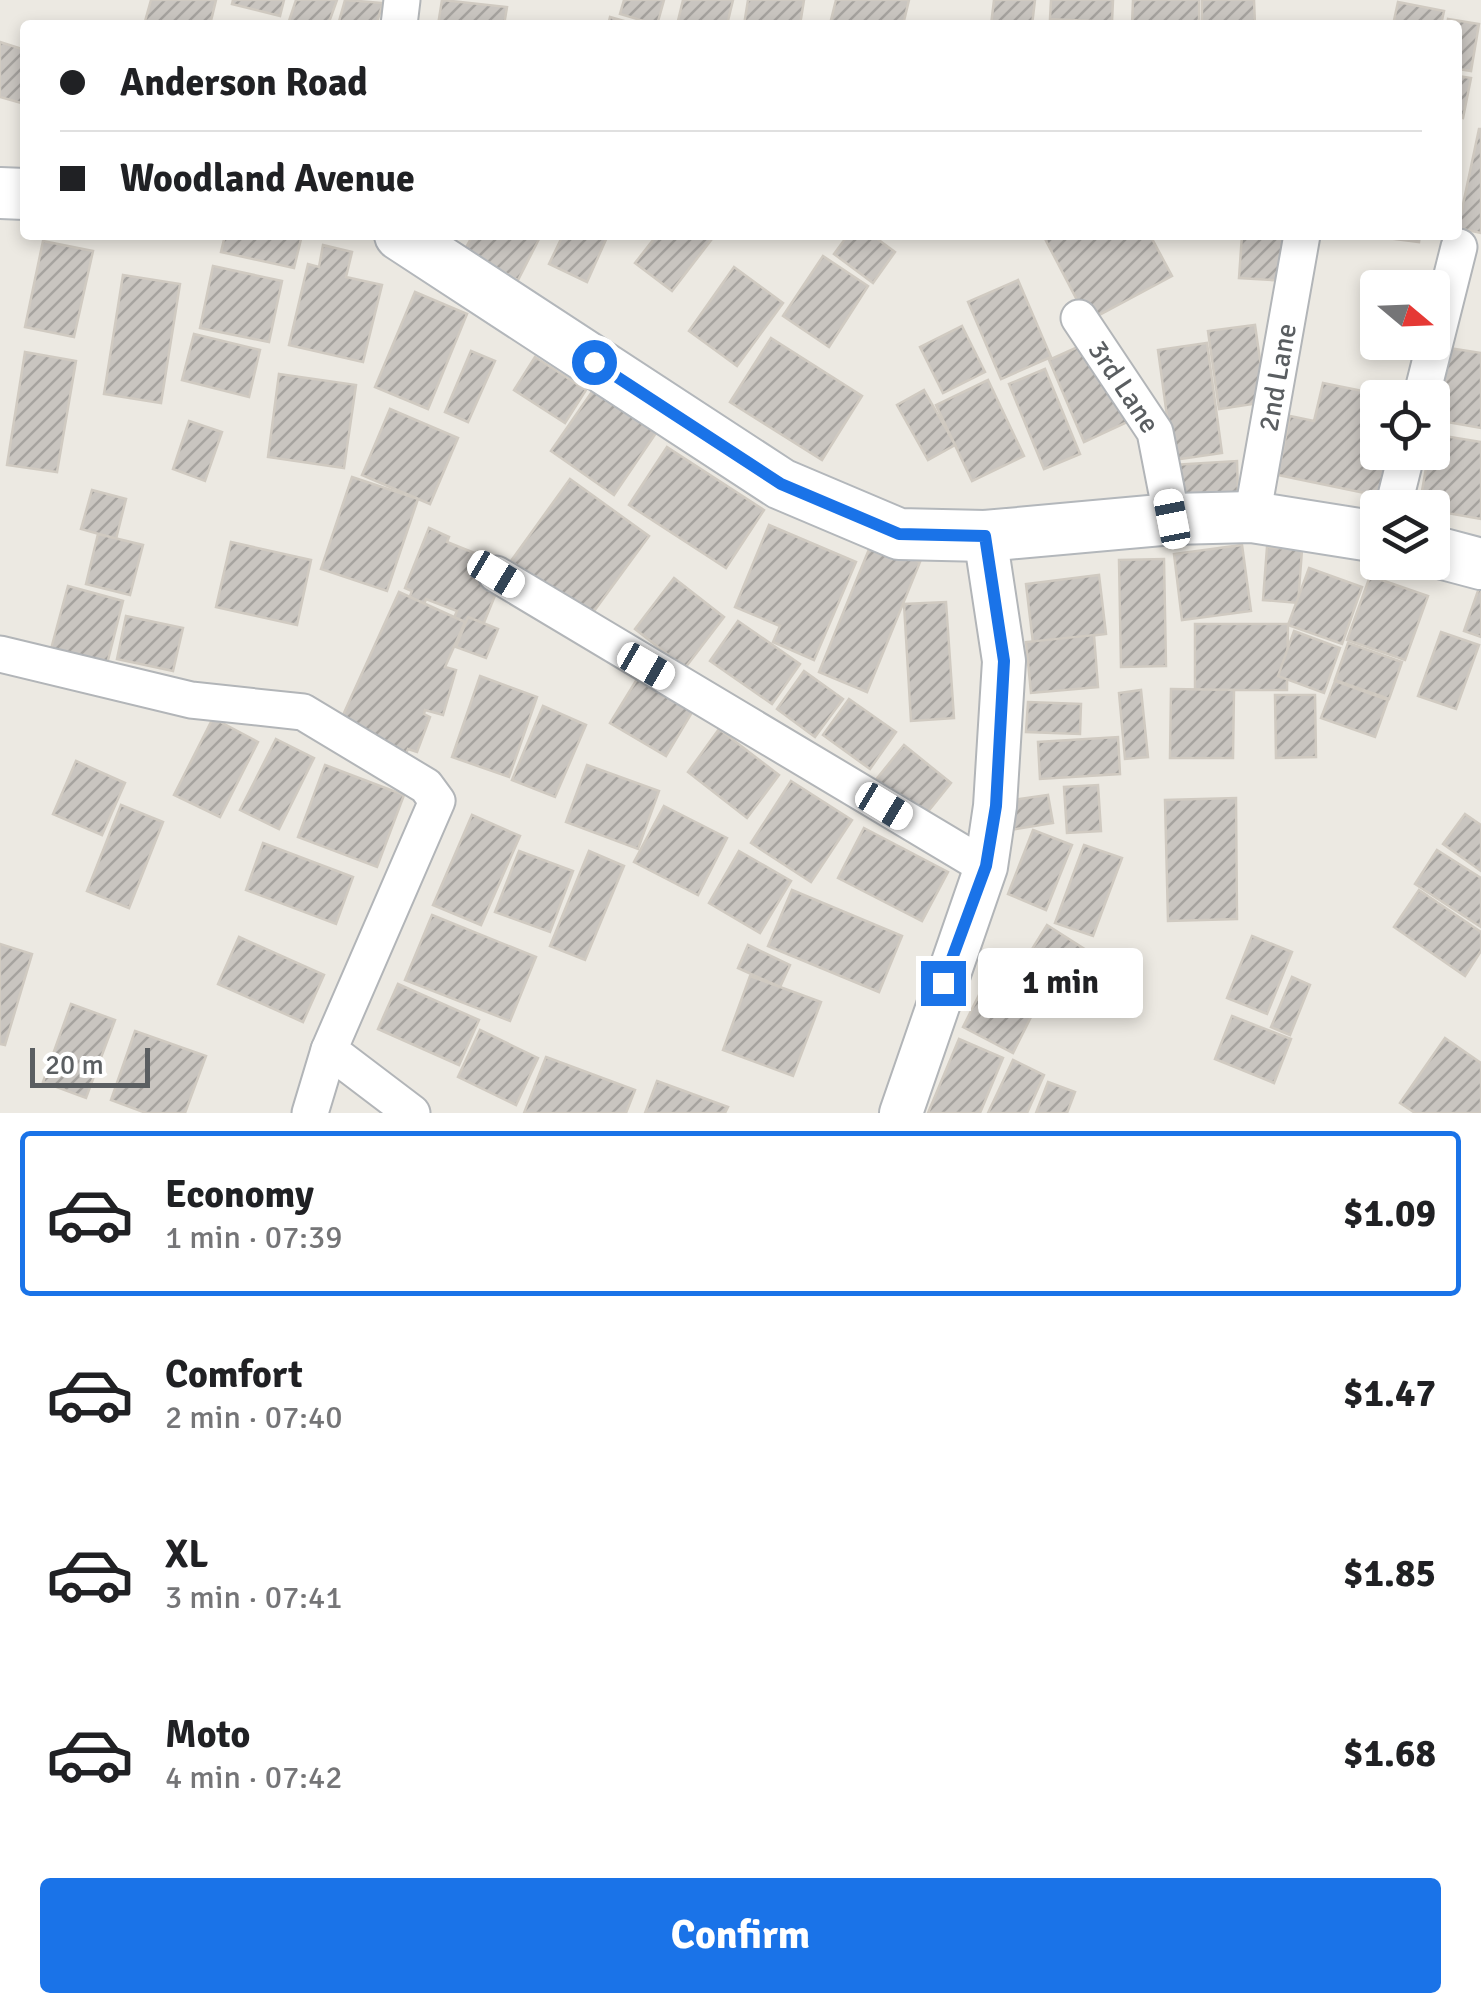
<!DOCTYPE html>
<html lang="en">
<head>
<meta charset="utf-8">
<style>
	:root { --surface:#fff; --page:#f2f2f2; --text:#202124; --muted:#757577; --line:#e0e0e0; --accent:#1a73e8 }
	body { margin:0; font-family:Signika,sans-serif; background:var(--page); color:var(--text); height:100vh; display:flex; flex-direction:column; font-size:38px; white-space:nowrap }
	* { box-sizing:border-box; margin:0 }
	p { font-size:32px; color:var(--muted) }
	.icon { flex:none; width:55px; height:55px; fill:none; stroke:currentColor; stroke-width:2; stroke-linecap:round; stroke-linejoin:round }
	.map { position:relative; height:1113px; overflow:hidden }
	.side { display:flex; flex-direction:column; background:var(--surface); flex:1 }
	.side>* { flex:none }
	.banner { position:absolute; left:20px; top:20px; width:1442px; height:220px; border-radius:10px; box-shadow:0 5px 15px #0003; display:grid; align-content:center; height:220px; padding:0 40px; background:var(--surface) }
	.needle { width:65px; rotate:109deg }
	.fabs { position:absolute; left:1360px; top:270px; display:grid; gap:20px }
	.fabs a { display:grid; place-items:center; width:90px; height:90px; border-radius:10px; background:var(--surface); box-shadow:0 5px 15px #0003; font-size:50px }
	.scale { position:absolute; left:30px; bottom:25px; width:120px; box-sizing:border-box; padding-left:10px; border:5px solid #5a5e61; border-top:0; font-size:28px; line-height:35px; white-space:nowrap; color:#5a5e61; -webkit-text-stroke:8px #fff; paint-order:stroke }
	.end { position:absolute; width:45px; height:45px; margin:-22px; border:12px solid #1a73e8; background:#fff; box-shadow:0 0 0 5px #fff }
	.from { border-radius:50% }
	.bubble { position:absolute; height:70px; border-radius:10px; background:var(--surface); box-shadow:0 5px 15px #0003; font-size:32px; font-weight:700; line-height:70px; text-align:center }
	.car { position:absolute; width:30px; height:60px; margin:-30px -15px; border-radius:12px; box-shadow:0 0 8px 2px #0007; background:linear-gradient(#fff 24%,#345 0 40%,#fff 0 76%,#345 0 86%,#fff 0) }
	.banner b { display:flex; align-items:center; gap:35px; height:95px; font-size:38px }
	.banner b+b { border-top:2px solid var(--line) }
	.banner i { width:25px; height:25px; background:var(--text) }
	ul { padding:18px 0 0; list-style:none }
	li { display:flex; align-items:center; gap:30px; height:165px; margin:0 20px 15px; padding:0 20px; border:5px solid transparent; border-radius:10px }
	li div { flex:1 }
	li b { display:block; font-size:38px }
	li em { font-style:normal; font-weight:700 }
	li.active { border-color:var(--accent) }
	li>.icon { width:90px; height:90px; stroke-width:1.5 }
	.cta { display:flex; gap:20px; margin-top:auto; padding:20px 40px }
	.cta a { flex:1; height:115px; border-radius:10px; background:var(--accent); color:#fff; font-size:40px; font-weight:700; line-height:115px; text-align:center }
	.map>svg:first-child { display:block }
	.building { fill:url(#building-hatch); stroke:#d0cac1; stroke-width:2.5 }
	.lines { fill:none; stroke-linecap:round; stroke-linejoin:round }
	.minor-casing { stroke:#b2b5b8; stroke-width:39 }
	.tertiary-casing { stroke:#b2b5b8; stroke-width:46 }
	.secondary-casing { stroke:#b3b7bb; stroke-width:54 }
	.minor { stroke:#fff; stroke-width:35 }
	.tertiary { stroke:#fff; stroke-width:42 }
	.secondary { stroke:#fff; stroke-width:50 }
	.route { stroke:#1a73e8; stroke-width:12 }
	.labels { text-anchor:middle; stroke-width:10; stroke-linejoin:round; paint-order:stroke }
	.street-label { font-size:28px; fill:#5a5e61; stroke:#fff }
</style>
</head>
<body>
<div class="map">
<svg width="1481" height="1113" viewBox="0 0 1481 1113">
	<defs>
		<pattern id="building-hatch" width="6" height="6" patternUnits="userSpaceOnUse" patternTransform="scale(2.5)"><rect width="6" height="6" fill="#c9c5c0"/><path d="M-1 1l2-2M0 6l6-6M5 7l2-2" fill="none" stroke="#a6a39f"/></pattern>
	</defs>
	<rect width="100%" height="100%" fill="#ece9e2"/>
	<g class="building">
		<path d="M151 0H216L210 25H144Z"/>
		<path d="M233 0H284L280 16 232 4Z"/>
		<path d="M296 0H337L328 25 289 21Z"/>
		<path d="M345 0 383 3 376 25H338Z"/>
		<path d="M442 0 507 7 504 25H438Z"/>
		<path d="M624 0H664L657 25 620 14Z"/>
		<path d="M683 0H733L727 25H677Z"/>
		<path d="M748 0H804L800 25H744Z"/>
		<path d="M836 0H909L903 25H835L830 24Z"/>
		<path d="M994 0H1035L1032 25H991Z"/>
		<path d="M1051 0H1113L1112 22 1050 19Z"/>
		<path d="M1133 0H1199V25H1132Z"/>
		<path d="M1202 0H1254L1255 25H1202Z"/>
		<path d="M1398 2 1444 11 1441 25H1393Z"/>
		<path d="M610 17 638 25H608Z"/>
		<path d="M1448 19 1479 24 1471 71 1458 69V25H1447Z"/>
		<path d="M0 42 25 50V104L0 97Z"/>
		<path d="M1458 76 1471 78 1463 118 1458 117Z"/>
		<path d="M1479 129H1481V233L1458 228Z"/>
		<path d="M225 235H302L294 268 221 252Z"/>
		<path d="M473 235H537L540 237 518 280 464 251Z"/>
		<path d="M563 235H608L587 282 549 264Z"/>
		<path d="M657 235H715L672 291 635 263Z"/>
		<path d="M848 235H872L895 252 873 283 834 254Z"/>
		<path d="M1043 235H1150L1172 276 1088 321Z"/>
		<path d="M1242 235H1288L1286 281 1239 278Z"/>
		<path d="M1364 235H1420L1419 242Z"/>
		<path d="M43 241 93 251 74 337 25 327Z"/>
		<path d="M323 245 352 252 346 277 382 285 363 362 289 345 308 264 319 267Z"/>
		<path d="M823 256 868 286 829 347 783 316Z"/>
		<path d="M213 266 282 281 269 342 200 328Z"/>
		<path d="M734 267 783 303 737 366 689 331Z"/>
		<path d="M123 275 180 284 161 403 104 394Z"/>
		<path d="M1018 280 1051 357 1001 379 968 302Z"/>
		<path d="M415 292 467 314 428 409 375 387Z"/>
		<path d="M1255 325 1266 402 1219 409 1208 331Z"/>
		<path d="M962 326 985 372 943 393 920 347Z"/>
		<path d="M194 334 260 350 249 397 182 380Z"/>
		<path d="M771 338 862 396 822 460 730 402Z"/>
		<path d="M1098 338 1134 419 1084 442 1049 360Z"/>
		<path d="M1207 343 1222 453 1173 460 1158 350Z"/>
		<path d="M1449 348 1481 353V428L1436 420Z"/>
		<path d="M471 351 495 361 468 422 445 412Z"/>
		<path d="M25 352 76 361 57 472 7 465Z"/>
		<path d="M535 357 586 390 565 423 514 390Z"/>
		<path d="M1045 369 1080 454 1044 469 1009 384Z"/>
		<path d="M279 374 356 385 344 468 268 457Z"/>
		<path d="M988 380 1024 456 972 481 936 405Z"/>
		<path d="M598 383 660 427 614 495 551 451Z"/>
		<path d="M1323 383 1382 395 1378 398 1375 425 1378 452H1394L1384 497 1278 475 1290 416 1314 421Z"/>
		<path d="M924 390 955 445 928 460 897 405Z"/>
		<path d="M390 409 458 438 430 504 362 475Z"/>
		<path d="M189 421 222 432 205 481 173 469Z"/>
		<path d="M1432 434 1481 442V519L1419 508Z"/>
		<path d="M667 447 764 510 726 568 629 505Z"/>
		<path d="M1237 461 1238 492 1158 497 1156 466Z"/>
		<path d="M352 477 418 499 387 591 321 569Z"/>
		<path d="M570 479 649 536 589 618 511 561Z"/>
		<path d="M92 490 126 499 116 539 81 529Z"/>
		<path d="M769 525 856 562 814 660 773 642 780 626 735 607Z"/>
		<path d="M429 528 449 537 447 542 507 566 483 625 473 620 470 627 453 620 457 611 426 599 422 610 407 604 412 591 405 588Z"/>
		<path d="M98 534 143 545 130 595 86 584Z"/>
		<path d="M231 542 311 560 297 625 216 607Z"/>
		<path d="M872 542 920 562 867 692 819 672Z"/>
		<path d="M1242 545 1251 611 1182 620 1174 554Z"/>
		<path d="M1267 547 1302 550 1298 603 1263 600Z"/>
		<path d="M1164 559 1166 666 1121 667 1119 560Z"/>
		<path d="M1309 568 1362 587 1342 644 1288 625Z"/>
		<path d="M1099 575 1106 634 1033 643 1026 584Z"/>
		<path d="M1370 576 1428 596 1405 660 1347 640Z"/>
		<path d="M674 578 724 617 685 668 635 629Z"/>
		<path d="M68 586 123 601 107 664 51 649Z"/>
		<path d="M1479 588 1481 589V637L1464 631Z"/>
		<path d="M399 592 465 622 445 667 456 670 443 715 425 710 424 714 430 717 417 752 408 749 405 755 339 724Z"/>
		<path d="M946 602 954 718 911 721 904 604Z"/>
		<path d="M126 616 183 628 173 671 117 659Z"/>
		<path d="M468 617 498 629 486 658 456 647Z"/>
		<path d="M738 621 800 664 772 704 710 661Z"/>
		<path d="M1195 624H1288L1287 690H1195Z"/>
		<path d="M1294 631 1340 648 1324 693 1278 676Z"/>
		<path d="M1441 632 1479 645 1456 709 1418 696Z"/>
		<path d="M1094 635 1098 687 1031 693 1026 642Z"/>
		<path d="M1348 643 1402 662 1389 699 1335 680Z"/>
		<path d="M642 671 697 704 666 756 610 723Z"/>
		<path d="M804 671 843 699 815 737 777 709Z"/>
		<path d="M480 676 537 697 509 777 452 757Z"/>
		<path d="M1335 681 1388 700 1375 737 1321 718Z"/>
		<path d="M1171 689 1234 690 1233 758H1170Z"/>
		<path d="M1141 690 1148 757 1125 759 1119 693Z"/>
		<path d="M1275 695H1315L1316 757 1276 758Z"/>
		<path d="M849 699 896 732 870 769 823 735Z"/>
		<path d="M1028 702 1081 704 1080 734 1026 732Z"/>
		<path d="M543 706 586 725 555 797 512 780Z"/>
		<path d="M213 718 258 742 220 817 174 795Z"/>
		<path d="M719 729 779 775 747 818 688 772Z"/>
		<path d="M1118 737 1120 774 1040 779 1038 742Z"/>
		<path d="M276 739 314 758 279 829 240 810Z"/>
		<path d="M904 745 951 783 918 824 870 787Z"/>
		<path d="M76 761 125 783 102 835 53 814Z"/>
		<path d="M325 765 404 795 377 867 298 837Z"/>
		<path d="M587 765 659 791 638 849 566 822Z"/>
		<path d="M791 781 852 820 811 882 751 843Z"/>
		<path d="M1098 785 1101 831 1067 833 1064 787Z"/>
		<path d="M1048 795 1053 823 1010 830 1006 801Z"/>
		<path d="M1236 798 1237 919 1168 921 1165 800Z"/>
		<path d="M121 805 163 822 129 908 87 891Z"/>
		<path d="M664 806 727 838 698 895 634 862Z"/>
		<path d="M1465 814 1481 825V871L1443 844Z"/>
		<path d="M472 815 520 836 481 925 433 905Z"/>
		<path d="M864 828 948 872 922 921 838 878Z"/>
		<path d="M1033 830 1072 845 1046 910 1008 894Z"/>
		<path d="M263 843 353 877 336 924 246 890Z"/>
		<path d="M1084 845 1122 858 1093 936 1055 923Z"/>
		<path d="M1437 850 1481 878V927L1415 884Z"/>
		<path d="M519 851 573 871 550 932 495 912Z"/>
		<path d="M589 851 624 866 585 960 550 946Z"/>
		<path d="M739 851 791 881 760 933 709 903Z"/>
		<path d="M792 890 902 936 879 992 768 946Z"/>
		<path d="M1419 890 1481 932V951L1465 976 1394 927Z"/>
		<path d="M432 915 536 957 510 1021 405 980Z"/>
		<path d="M1047 925 1086 950 1053 1002 1014 978Z"/>
		<path d="M1252 936 1292 952 1267 1014 1227 998Z"/>
		<path d="M239 937 324 975 303 1022 218 984Z"/>
		<path d="M0 944 32 954 5 1045 0 1044Z"/>
		<path d="M748 945 790 965 780 987 738 968Z"/>
		<path d="M750 976 821 1002 793 1076 723 1050Z"/>
		<path d="M1292 977 1310 985 1290 1035 1271 1027Z"/>
		<path d="M986 981 1036 1007 1013 1053 963 1027Z"/>
		<path d="M398 984 479 1020 459 1065 378 1029Z"/>
		<path d="M71 1004 115 1020 86 1098 43 1082Z"/>
		<path d="M1232 1016 1291 1039 1274 1083 1215 1059Z"/>
		<path d="M480 1030 538 1058 516 1105 458 1077Z"/>
		<path d="M135 1031 206 1056 185 1113H146L111 1100Z"/>
		<path d="M1445 1038 1481 1063V1113H1415L1400 1103Z"/>
		<path d="M959 1039 1003 1058 980 1113H928Z"/>
		<path d="M546 1057 635 1090 626 1113H524Z"/>
		<path d="M1013 1060 1044 1075 1027 1113H988Z"/>
		<path d="M657 1081 728 1107 725 1113H645Z"/>
		<path d="M1048 1082 1075 1092 1067 1113H1036Z"/>
	</g>
	<g class="lines">
		<g class="minor-casing">
			<g id="minor">
				<path d="M399 25 402 0"/>
				<path id="s1" d="M1079 318 1155 432 1172 519"/>
				<path d="M1421 398 1459 247"/>
				<path d="M1393 508 1407 452"/>
				<path id="s2" d="M1252 517 1302 235"/>
				<path d="M496 574 986 867"/>
				<path d="M0 654 191 700 303 712 426 786 437 801 329 1050 412 1113"/>
				<path d="M310 1113 329 1050"/>
			</g>
		</g>
		<g class="tertiary-casing">
			<path id="tertiary" d="M901 1113 986 867 995 806 1004 661 985 536"/>
		</g>
		<g class="secondary-casing">
			<g id="secondary">
				<path d="M0 193 25 194"/>
				<path d="M400 235 781 484 899 534 985 536 1172 519 1252 517 1378 537"/>
				<path d="M1432 551 1481 564"/>
			</g>
		</g>
		<use href="#minor" class="minor"/>
		<use href="#tertiary" class="tertiary"/>
		<use href="#secondary" class="secondary"/>
	</g>
	<g class="lines">
		<path class="route" d="M594 362 781 484 899 534 985 536 1004 661 996 806 986 866 943 983"/>
	</g>
	<g class="labels">
		<g class="street-label">
			<text dy="10" stroke="none"><textPath href="#s2" startOffset="142">2nd Lane</textPath></text>
			<text dy="10" stroke="none"><textPath href="#s1" startOffset="82">3rd Lane</textPath></text>
		</g>
	</g>
</svg>
<div class="fabs">
<a><svg class="needle" viewBox="-14 -14 28 28"><path d="M0-13l5 13h-10z" fill="#e53935"/><path d="M0 13l5-13h-10z" fill="#757577"/></svg></a>
<a><svg class="icon" aria-label="locate" viewBox="0 0 24 24"><circle cx="12" cy="12" r="6"/><path d="M12 2v4M12 18v4M2 12h4M18 12h4"/></svg></a>
<a><svg class="icon" aria-label="layers" viewBox="0 0 24 24"><path d="M12 4l9 5-9 5-9-5zM3 14l9 5 9-5"/></svg></a>
</div>
<div class="scale">20 m</div>
<i class="end from" style="left:594px;top:362px"></i>
<i class="end" style="left:943px;top:983px"></i>
<div class="bubble" style="left:978px;top:948px;width:165px">1 min</div>
<i class="car" style="left:1172px;top:519px;rotate:349deg"></i>
<i class="car" style="left:496px;top:574px;rotate:121deg"></i>
<i class="car" style="left:646px;top:666px;rotate:120deg"></i>
<i class="car" style="left:884px;top:806px;rotate:121deg"></i>
<div class="banner">
<b><i class="from"></i>Anderson Road</b>
<b><i></i>Woodland Avenue</b>
</div>
</div>
<section class="side">
<ul>
<li class="active"><svg class="icon" aria-label="car" viewBox="0 0 24 24"><path d="M5 17H2v-5l4-1 3-4h7l3 4 3 1v5h-3M9 17h6M6 11h13"/><circle cx="7" cy="17" r="2"/><circle cx="17" cy="17" r="2"/></svg><div><b>Economy</b><p>1 min · 07:39</p></div><em>$1.09</em></li>
<li><svg class="icon" aria-label="car" viewBox="0 0 24 24"><path d="M5 17H2v-5l4-1 3-4h7l3 4 3 1v5h-3M9 17h6M6 11h13"/><circle cx="7" cy="17" r="2"/><circle cx="17" cy="17" r="2"/></svg><div><b>Comfort</b><p>2 min · 07:40</p></div><em>$1.47</em></li>
<li><svg class="icon" aria-label="car" viewBox="0 0 24 24"><path d="M5 17H2v-5l4-1 3-4h7l3 4 3 1v5h-3M9 17h6M6 11h13"/><circle cx="7" cy="17" r="2"/><circle cx="17" cy="17" r="2"/></svg><div><b>XL</b><p>3 min · 07:41</p></div><em>$1.85</em></li>
<li><svg class="icon" aria-label="car" viewBox="0 0 24 24"><path d="M5 17H2v-5l4-1 3-4h7l3 4 3 1v5h-3M9 17h6M6 11h13"/><circle cx="7" cy="17" r="2"/><circle cx="17" cy="17" r="2"/></svg><div><b>Moto</b><p>4 min · 07:42</p></div><em>$1.68</em></li>
</ul>
<div class="cta"><a>Confirm</a></div>
</section>
</body>
</html>
